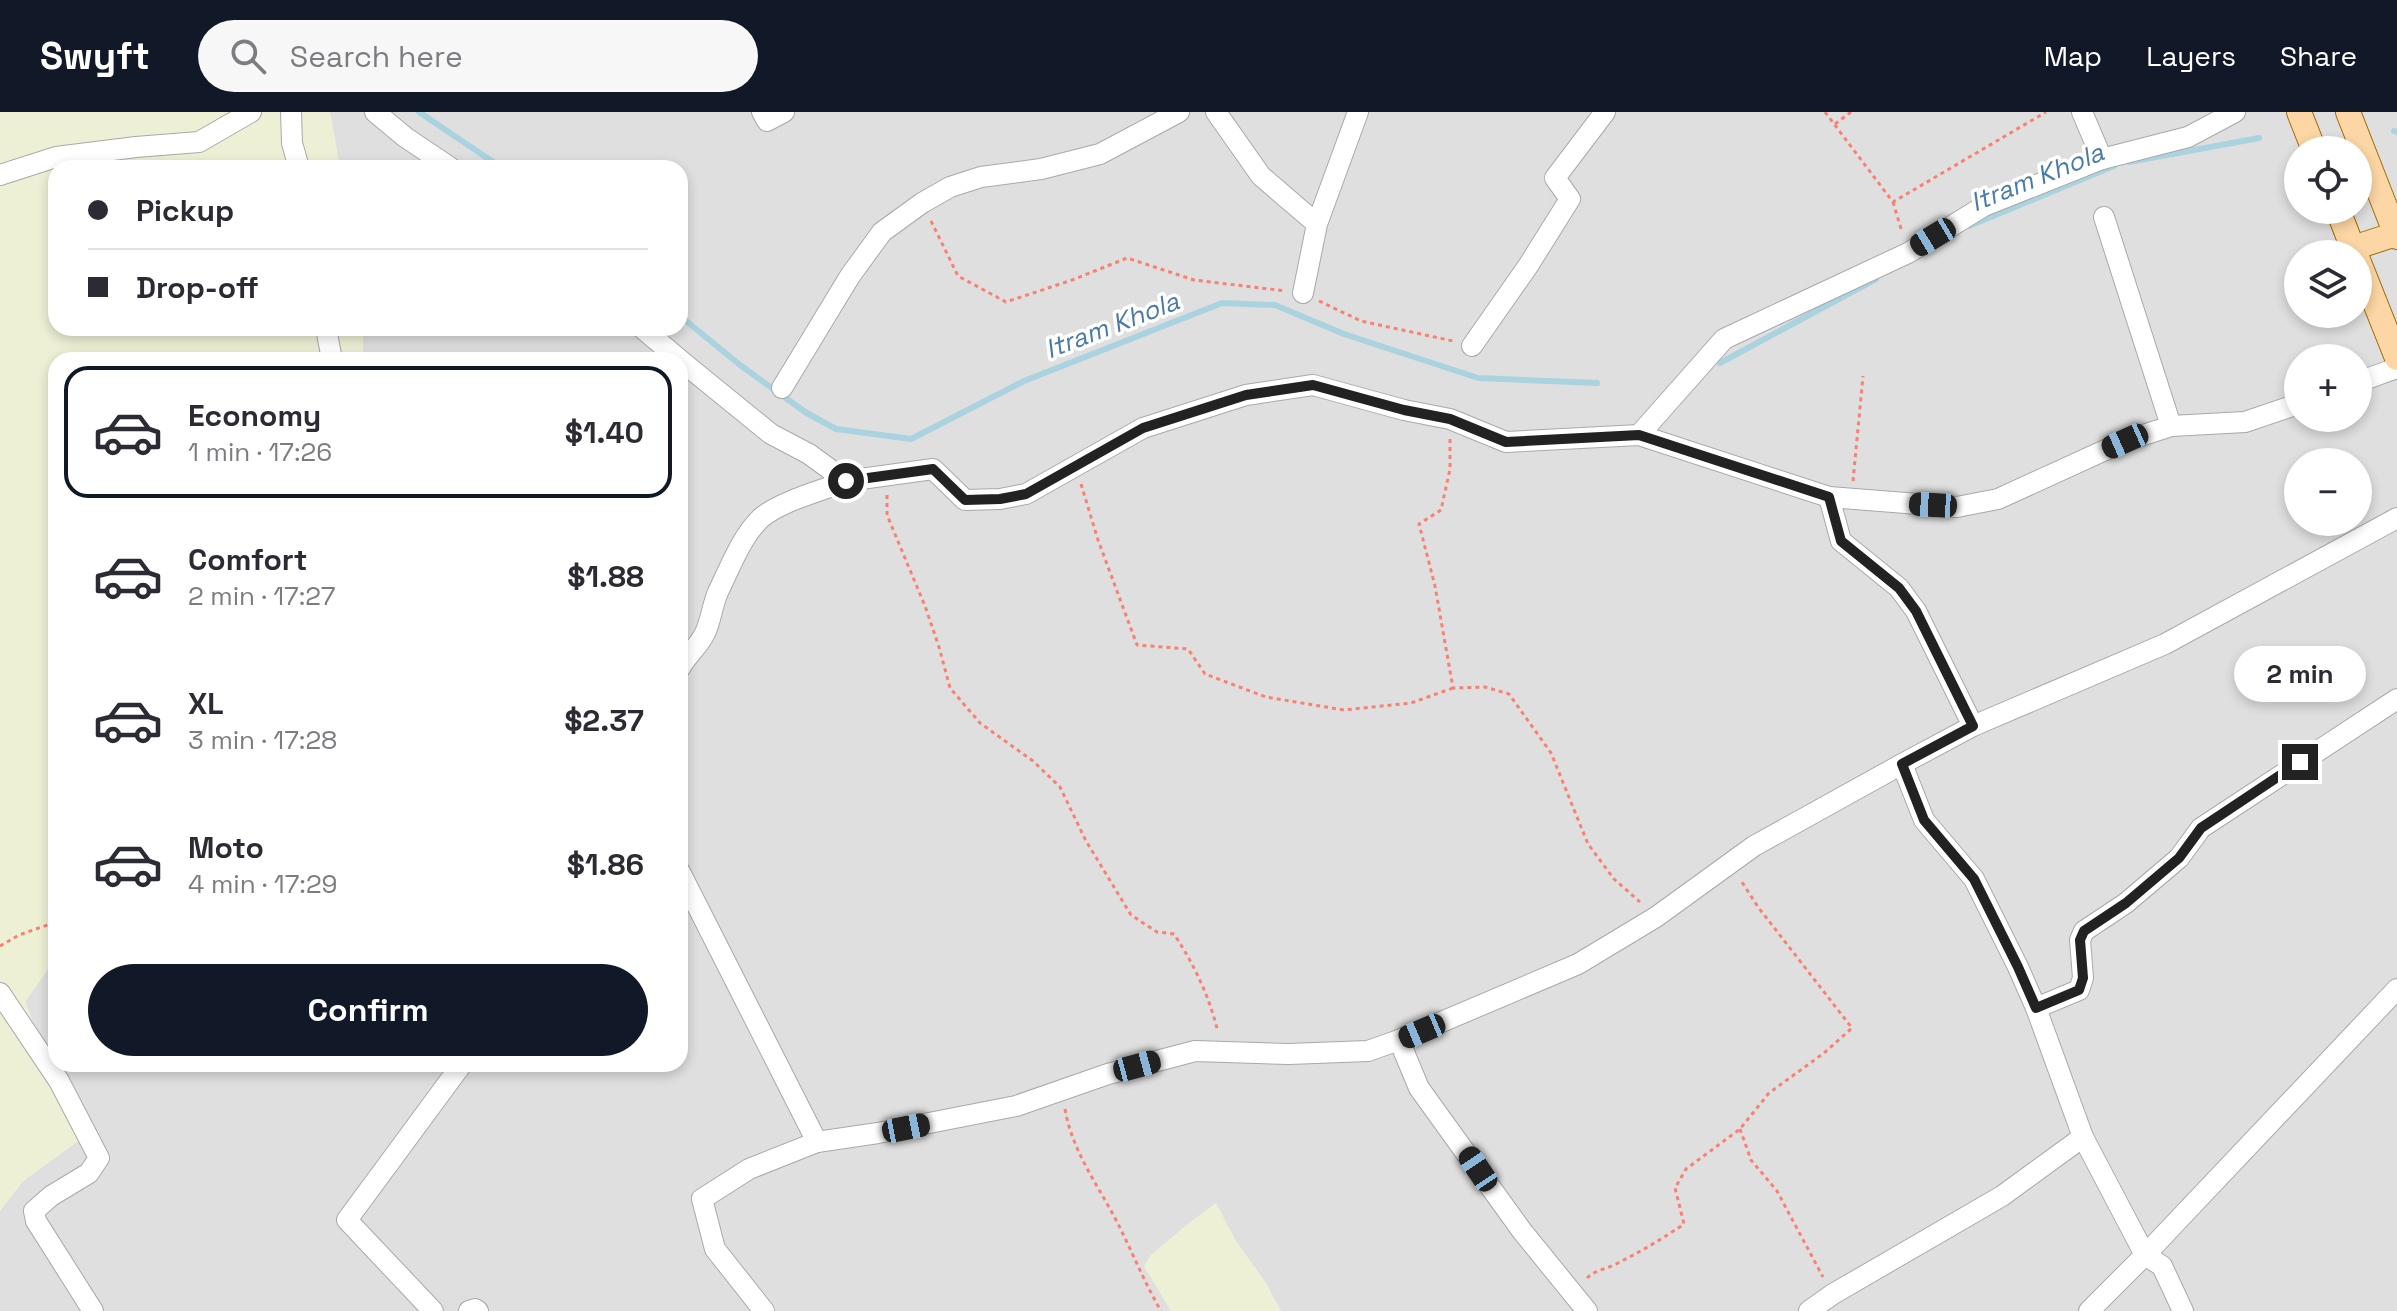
<!DOCTYPE html>
<html lang="en">
<head>
<meta charset="utf-8">
<style>
	:root { --surface:#fff; --page:#f7f7f7; --text:#2b2b33; --muted:#7c7c81; --line:#e1e1e2; --accent:#111827 }
	body { margin:0; font-family:"Space Grotesk",sans-serif; background:var(--page); color:var(--text); height:100vh; display:flex; flex-direction:column; font-size:30px; white-space:nowrap }
	* { box-sizing:border-box; margin:0 }
	p { font-size:26px; color:var(--muted) }
	.icon { flex:none; width:44px; height:44px; fill:none; stroke:currentColor; stroke-width:2; stroke-linecap:round; stroke-linejoin:round }
	.map { position:relative; flex:1; overflow:hidden }
	.details { position:absolute; left:48px; top:240px; width:640px; height:720px; display:flex; flex-direction:column; background:var(--surface); border-radius:24px; box-shadow:0 4px 12px #0003 }
	.details>* { flex:none }
	.top-card { position:absolute; left:48px; top:48px; width:640px; height:176px; border-radius:24px; box-shadow:0 4px 12px #0003; display:grid; align-content:center; height:176px; padding:0 40px; background:var(--surface) }
	.controls { position:absolute; left:2284px; top:24px; display:grid; gap:16px }
	.controls a { display:grid; place-items:center; width:88px; height:88px; border-radius:50%; background:var(--surface); box-shadow:0 4px 12px #0003; font-size:40px }
	.end { position:absolute; width:36px; height:36px; margin:-18px; border:10px solid #222; background:#fff; box-shadow:0 0 0 4px #fff }
	.from { border-radius:50% }
	.bubble { position:absolute; height:56px; border-radius:28px; background:var(--surface); box-shadow:0 4px 12px #0003; font-size:26px; font-weight:800; line-height:56px; text-align:center }
	.car { position:absolute; width:24px; height:48px; margin:-24px -12px; border-radius:10px; box-shadow:0 0 6px 2px #0007; background:linear-gradient(#222 24%,#8ab4d8 0 40%,#222 0 76%,#8ab4d8 0 86%,#222 0) }
	.top-card b { display:flex; align-items:center; gap:28px; height:76px; font-size:30px }
	.top-card b+b { border-top:2px solid var(--line) }
	.top-card i { width:20px; height:20px; background:var(--text) }
	ul { padding:14px 0 0; list-style:none }
	li { display:flex; align-items:center; gap:24px; height:132px; margin:0 16px 12px; padding:0 24px; border:4px solid transparent; border-radius:24px }
	li div { flex:1 }
	li b { display:block; font-size:30px }
	li em { font-style:normal; font-weight:800 }
	li.on { border-color:var(--accent) }
	li>.icon { width:72px; height:72px; stroke-width:1.5 }
	.action { display:flex; gap:16px; margin-top:auto; padding:16px 40px }
	.action a { flex:1; height:92px; border-radius:48px; background:var(--accent); color:#fff; font-size:32px; font-weight:800; line-height:92px; text-align:center }
	header { display:flex; align-items:center; gap:48px; box-sizing:border-box; height:112px; padding:0 40px; background:var(--accent); color:#fff }
	header strong { font-size:38px }
	nav { display:flex; gap:44px; margin-inline-start:auto; font-size:28px }
	.search { width:560px; height:72px; background:var(--page); display:flex; align-items:center; gap:20px; box-sizing:border-box; padding:0 28px; border-radius:44px; color:var(--muted); font-size:30px }
	.map>svg:first-child { display:block }
	.residential { fill:#e0dfdf; fill-rule:evenodd }
	.farmland { fill:#eef0d5 }
	.lines { fill:none; stroke-linecap:round; stroke-linejoin:round }
	.stream { stroke:#aad3df; stroke-width:6 }
	.minor-casing { stroke:#a9a9a9; stroke-width:22 }
	.major-casing { stroke:#a06b00; stroke-width:26 }
	.path { stroke:#fa8072; stroke-width:3; stroke-dasharray:4 4; stroke-linecap:butt }
	.minor { stroke:#fff; stroke-width:20 }
	.major { stroke:#fcd6a4; stroke-width:24 }
	.route { stroke:#222; stroke-width:10 }
	.labels { text-anchor:middle; stroke-width:7; stroke-linejoin:round; paint-order:stroke }
	.water-label { font-size:26px; font-style:italic; fill:#4a7aab; stroke:#fff }
</style>
</head>
<body>
<header>
<strong>Swyft</strong>
<div class="search"><svg class="icon" aria-label="search" viewBox="0 0 24 24"><circle cx="10" cy="10" r="6"/><path d="M15 15l6 6"/></svg>Search here</div>
<nav><a>Map</a><a>Layers</a><a>Share</a></nav>
</header>
<div class="map">
<svg width="2397" height="1199" viewBox="0 0 2397 1199">
	<rect width="100%" height="100%" fill="#f2efe9"/>
	<path class="residential" d="M330 0H2397V1199H0V1099L23 1069 78 1029 25 889 56 846V952H680V248H363V216H680V56H340ZM2298 38H2358V98H2298ZM2298 142H2358V202H2298ZM2298 246H2358V306H2298ZM2298 350H2358V410H2298Z"/>
	<g class="farmland">
		<path d="M0 0H330L340 56H56V216H363V248H56V846L25 890 78 1029 23 1069 0 1099Z"/>
		<path d="M1216 1091 1236 1129 1266 1171 1281 1199H1171L1144 1154 1150 1144 1185 1114Z"/>
	</g>
	<g class="lines">
		<g class="stream">
			<path d="M419 0 502 56"/>
			<path d="M2394 19 2397 20"/>
			<path d="M2129 50 2259 26"/>
			<path d="M1969 114 2114 54"/>
			<path d="M680 204 740 253 805 300 836 317 911 327 1024 269 1222 191 1275 193 1344 222 1478 266 1597 271"/>
			<path d="M1720 251 1876 167"/>
		</g>
		<g class="minor-casing">
			<g id="minor">
				<path d="M291 0 292 31 299 56"/>
				<path d="M375 0 405 25 451 56"/>
				<path d="M762 0 767 9 784 0"/>
				<path d="M1216 0 1261 64 1317 112"/>
				<path d="M2082 0 2102 47"/>
				<path d="M0 63 56 45 136 35 199 30 251 0"/>
				<path d="M2104 105 2171 314"/>
				<path d="M1303 181 1317 112 1358 0"/>
				<path d="M326 216 332 248"/>
				<path d="M642 216 680 248"/>
				<path d="M1472 234 1528 154 1570 87 1555 66 1605 0"/>
				<path d="M680 248 771 322 809 342 846 369 933 357 965 388 1000 387 1026 382 1143 316 1246 283 1313 273 1404 298 1450 307 1506 330 1639 323 1829 385 1957 395 1998 387 2125 329 2171 314 2245 310 2298 292"/>
				<path d="M2358 270 2397 256"/>
				<path d="M782 276 850 164 882 120 922 91 950 75 981 65 1041 57 1100 42 1179 0"/>
				<path d="M1639 323 1724 227 1908 141 1984 94 2102 47 2188 25 2235 0"/>
				<path d="M1829 385 1841 429 1899 476 1916 499 1973 614"/>
				<path d="M680 556C687 543 699 534 705 521 711 509 712 494 718 480 730 456 741 425 761 406 781 389 821 379 846 369"/>
				<path d="M1902 652 1924 708 1974 767 2018 855 2036 896 2083 1025 2145 1143 2162 1154 2183 1199"/>
				<path d="M680 760 817 1030"/>
				<path d="M0 881 59 969 99 1046 89 1061 51 1084 34 1099 36 1109 93 1199"/>
				<path d="M2036 896 2079 878 2083 866 2080 828 2084 819 2126 791 2179 746 2201 716 2397 587"/>
				<path d="M1399 928 1419 976 1522 1119 1587 1199"/>
				<path d="M433 1199 347 1108 462 952"/>
				<path d="M469 1199 475 1197 478 1199"/>
				<path d="M764 1199 715 1137 702 1087 749 1057 817 1030 878 1021 1016 994 1108 962 1195 939 1289 942 1368 939 1399 928 1578 852 1656 805 1754 734 1902 652 1973 614 2165 532 2397 406"/>
				<path d="M1809 1199 1833 1182 2002 1084 2083 1025"/>
				<path d="M2089 1199 2145 1143 2397 877"/>
			</g>
		</g>
		<g class="major-casing">
			<g id="major">
				<path d="M2299 0 2314 38"/>
				<path d="M2348 0 2397 125"/>
				<path d="M2338 98 2355 142"/>
				<path d="M2353 136 2396 122"/>
				<path d="M2358 148 2397 246"/>
			</g>
		</g>
		<g class="path">
			<path d="M1825 0 1893 90 2046 0"/>
			<path d="M1835 12 1851 0"/>
			<path d="M1893 90 1902 120"/>
			<path d="M931 109 958 164 1006 190 1075 167 1127 146 1194 168 1286 179"/>
			<path d="M1319 189 1361 209 1453 229"/>
			<path d="M1450 327V357L1441 398 1419 412 1435 474 1453 576 1485 575 1509 582 1551 641 1588 732 1614 767 1640 790"/>
			<path d="M1853 369 1863 264"/>
			<path d="M1081 372 1098 428 1137 533 1188 537 1205 562 1266 585 1344 598 1411 591 1453 576"/>
			<path d="M887 383V403L925 494 939 535 950 576 980 611 1033 649 1060 675 1086 729 1131 803 1157 820 1174 822C1195 854 1209 884 1218 920"/>
			<path d="M0 834 19 823 56 810"/>
			<path d="M1065 997C1072 1039 1098 1073 1117 1110 1132 1139 1144 1170 1161 1199"/>
			<path d="M1740 1017 1751 1048 1777 1079 1823 1165"/>
			<path d="M1587 1166C1595 1158 1606 1157 1616 1152 1640 1140 1662 1127 1684 1112L1675 1076 1686 1057 1740 1017 1769 981 1824 941 1852 916 1758 795 1740 767"/>
		</g>
		<use href="#minor" class="minor"/>
		<use href="#major" class="major"/>
	</g>
	<g class="lines">
		<path class="route" d="M846 369 933 357 965 388 1000 387 1026 382 1143 316 1246 283 1313 273 1404 298 1450 307 1506 330 1639 323 1829 385 1841 429 1899 476 1916 499 1973 614 1902 652 1924 708 1974 767 2018 855 2036 896 2079 878 2083 866 2080 828 2084 819 2126 791 2179 746 2201 716 2300 650"/>
	</g>
	<g class="labels">
		<g class="water-label">
			<text transform="translate(2037 65) rotate(-22)" y="9">Itram Khola</text>
			<text transform="translate(1112 213) rotate(-21)" y="9">Itram Khola</text>
		</g>
	</g>
</svg>
<div class="controls">
<a><svg class="icon" aria-label="locate" viewBox="0 0 24 24"><circle cx="12" cy="12" r="6"/><path d="M12 2v4M12 18v4M2 12h4M18 12h4"/></svg></a>
<a><svg class="icon" aria-label="layers" viewBox="0 0 24 24"><path d="M12 4l9 5-9 5-9-5zM3 14l9 5 9-5"/></svg></a>
<a>+</a>
<a>−</a>
</div>
<i class="end from" style="left:846px;top:369px"></i>
<i class="end" style="left:2300px;top:650px"></i>
<div class="bubble" style="left:2234px;top:534px;width:132px">2 min</div>
<i class="car" style="left:1933px;top:125px;rotate:239deg"></i>
<i class="car" style="left:2125px;top:329px;rotate:246deg"></i>
<i class="car" style="left:1933px;top:393px;rotate:273deg"></i>
<i class="car" style="left:1422px;top:919px;rotate:247deg"></i>
<i class="car" style="left:1137px;top:954px;rotate:75deg"></i>
<i class="car" style="left:906px;top:1016px;rotate:79deg"></i>
<i class="car" style="left:1478px;top:1057px;rotate:326deg"></i>
<div class="top-card">
<b><i class="from"></i>Pickup</b>
<b><i></i>Drop-off</b>
</div>
<section class="details">
<ul>
<li class="on"><svg class="icon" aria-label="car" viewBox="0 0 24 24"><path d="M5 17H2v-5l4-1 3-4h7l3 4 3 1v5h-3M9 17h6M6 11h13"/><circle cx="7" cy="17" r="2"/><circle cx="17" cy="17" r="2"/></svg><div><b>Economy</b><p>1 min · 17:26</p></div><em>$1.40</em></li>
<li><svg class="icon" aria-label="car" viewBox="0 0 24 24"><path d="M5 17H2v-5l4-1 3-4h7l3 4 3 1v5h-3M9 17h6M6 11h13"/><circle cx="7" cy="17" r="2"/><circle cx="17" cy="17" r="2"/></svg><div><b>Comfort</b><p>2 min · 17:27</p></div><em>$1.88</em></li>
<li><svg class="icon" aria-label="car" viewBox="0 0 24 24"><path d="M5 17H2v-5l4-1 3-4h7l3 4 3 1v5h-3M9 17h6M6 11h13"/><circle cx="7" cy="17" r="2"/><circle cx="17" cy="17" r="2"/></svg><div><b>XL</b><p>3 min · 17:28</p></div><em>$2.37</em></li>
<li><svg class="icon" aria-label="car" viewBox="0 0 24 24"><path d="M5 17H2v-5l4-1 3-4h7l3 4 3 1v5h-3M9 17h6M6 11h13"/><circle cx="7" cy="17" r="2"/><circle cx="17" cy="17" r="2"/></svg><div><b>Moto</b><p>4 min · 17:29</p></div><em>$1.86</em></li>
</ul>
<div class="action"><a>Confirm</a></div>
</section>
</div>
</body>
</html>
